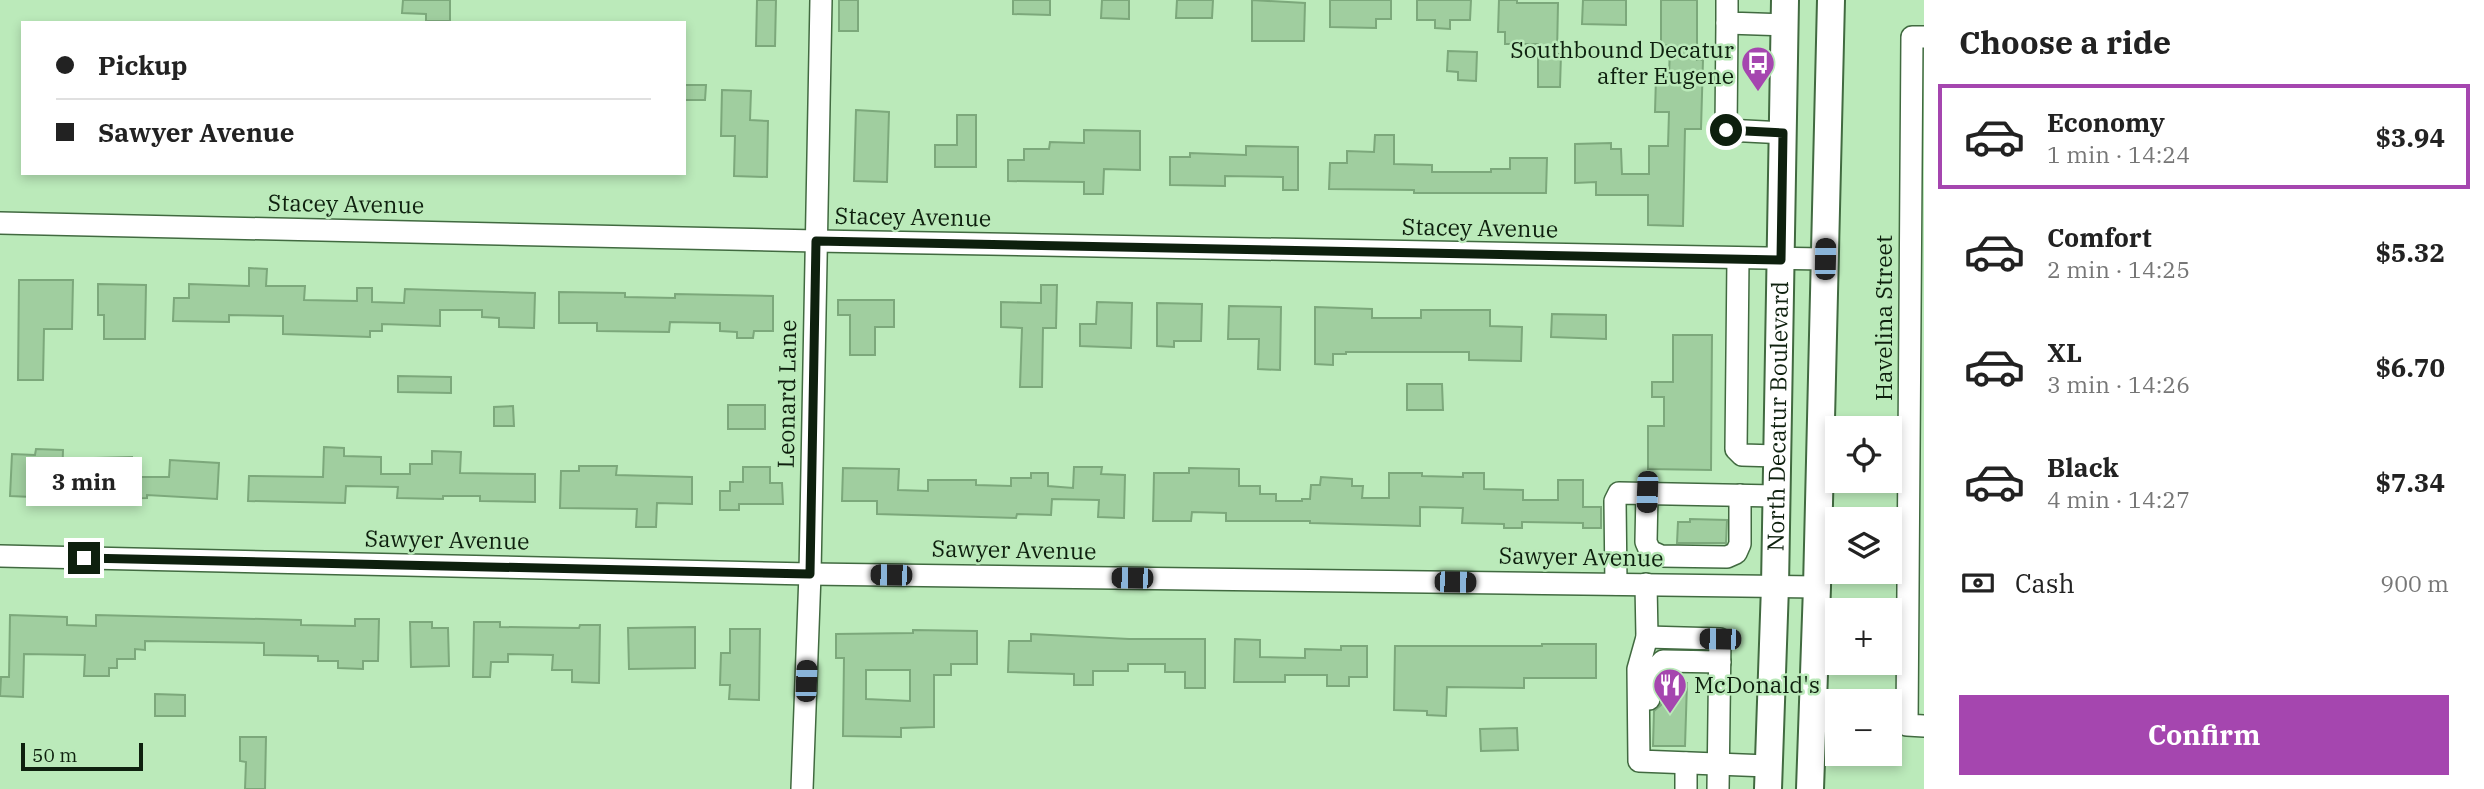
<!DOCTYPE html>
<html lang="en">
<head>
<meta charset="utf-8">
<style>
	:root { --surface:#fff; --page:#f6f6f6; --text:#222; --muted:#767676; --line:#e0e0e0; --accent:#a546af }
	body { margin:0; font-family:"IBM Plex Serif",serif; background:var(--page); color:var(--text); height:100vh; display:flex; flex-direction:column; font-size:26px; white-space:nowrap }
	* { box-sizing:border-box; margin:0 }
	p { font-size:23px; color:var(--muted) }
	.icon { flex:none; width:38px; height:38px; fill:none; stroke:currentColor; stroke-width:2; stroke-linecap:round; stroke-linejoin:round }
	.map { position:relative; flex:1; overflow:hidden }
	.side { display:flex; flex-direction:column; background:var(--surface); width:560px }
	.side>* { flex:none }
	.guide { position:absolute; left:21px; top:21px; width:665px; height:154px; border-radius:0px; box-shadow:0 4px 10px #0003; display:grid; align-content:center; height:154px; padding:0 35px; background:var(--surface) }
	.fabs { position:absolute; left:1825px; top:416px; display:grid; gap:14px }
	.fabs a { display:grid; place-items:center; width:77px; height:77px; border-radius:0px; background:var(--surface); box-shadow:0 4px 10px #0003; font-size:35px }
	.scale { position:absolute; left:21px; bottom:18px; width:122px; box-sizing:border-box; padding-left:7px; border:4px solid #0e200e; border-top:0; font-size:19px; line-height:24px; white-space:nowrap; color:#0e200e; -webkit-text-stroke:5px #bbeaba; paint-order:stroke }
	.end { position:absolute; width:32px; height:32px; margin:-16px; border:9px solid #0e200e; background:#fff; box-shadow:0 0 0 4px #fff }
	.from { border-radius:50% }
	.bubble { position:absolute; height:49px; border-radius:0px; background:var(--surface); box-shadow:0 4px 10px #0003; font-size:23px; font-weight:700; line-height:49px; text-align:center }
	.car { position:absolute; width:21px; height:42px; margin:-21px -10px; border-radius:9px; box-shadow:0 0 5px 2px #0007; background:linear-gradient(#222 24%,#8ab4d8 0 40%,#222 0 76%,#8ab4d8 0 86%,#222 0) }
	.guide b { display:flex; align-items:center; gap:24px; height:66px; font-size:26px }
	.guide b+b { border-top:2px solid var(--line) }
	.guide i { width:18px; height:18px; background:var(--text) }
	ul { padding:0; list-style:none }
	li { display:flex; align-items:center; gap:21px; height:105px; margin:0 14px 10px; padding:0 21px; border:4px solid transparent; border-radius:0px }
	li div { flex:1 }
	li b { display:block; font-size:26px }
	li em { font-style:normal; font-weight:700 }
	li.current { border-color:var(--accent) }
	li>.icon { width:63px; height:63px; stroke-width:1.5 }
	h2 { padding:0 35px; font-size:32px; line-height:84px }
	.pay { display:flex; align-items:center; gap:18px; height:77px; padding:0 35px; font-size:26px }
	.pay p { margin-inline-start:auto }
	.cta { display:flex; gap:14px; margin-top:auto; padding:14px 35px }
	.cta a { flex:1; height:80px; border-radius:0px; background:var(--accent); color:#fff; font-size:28px; font-weight:700; line-height:80px; text-align:center }
	main { display:flex; flex:1; min-height:0 }
	.map>svg:first-child { display:block }
	.building { fill:#a0ce9f; stroke:#7ca87b; stroke-width:2; fill-rule:evenodd }
	.lines { fill:none; stroke-linecap:round; stroke-linejoin:round }
	.minor-casing { stroke:#416a40; stroke-width:24 }
	.major-casing { stroke:#416a40; stroke-width:30 }
	.minor { stroke:#fff; stroke-width:21 }
	.major { stroke:#fff; stroke-width:26 }
	.route { stroke:#0e200e; stroke-width:9 }
	.labels { text-anchor:middle; stroke-width:5; stroke-linejoin:round; paint-order:stroke }
	.poi-label { font-size:23px; fill:#0e200e; stroke:#bbeaba; text-anchor:end }
	.street-label { font-size:23px; fill:#0e200e; stroke:#bbeaba }
</style>
</head>
<body>
<main>
<div class="map">
<svg width="1924" height="789" viewBox="0 0 1924 789">
	<rect width="100%" height="100%" fill="#bbeaba"/>
	<g class="building">
		<path d="M403 0H450V21H426V14L402 13Z"/>
		<path d="M757 0H776L775 46H756Z"/>
		<rect x="839" y="0" width="19" height="31"/>
		<path d="M1013 0H1050V15L1013 14Z"/>
		<path d="M1102 0H1129V19L1101 18Z"/>
		<path d="M1177 0H1213L1212 18H1176Z"/>
		<path d="M1252 0 1305 3 1304 41H1252Z"/>
		<path d="M1330 0H1391V19H1376V28L1330 27Z"/>
		<path d="M1417 0H1471L1470 20H1450V29L1435 28V20H1417Z"/>
		<path d="M1499 0H1517V3H1558L1557 54H1561L1560 87H1538V44H1505V32H1498Z"/>
		<path d="M1583 0H1626V25L1582 24Z"/>
		<path d="M1661 0H1697V60H1703L1701 129H1685L1683 226 1648 225V195H1596V182L1575 183V144L1611 143V149H1621L1622 174H1649V146H1668L1669 112H1655L1656 77H1669L1670 46 1661 45Z"/>
		<path d="M1448 51 1477 52 1476 81 1458 80V72L1447 71Z"/>
		<path d="M684 85H706L705 100H684Z"/>
		<path d="M722 90 751 91 750 120 768 121 767 177 734 176 735 136H721Z"/>
		<path d="M856 110 889 112 887 182 854 181Z"/>
		<path d="M957 115H976V167H935V145H957Z"/>
		<path d="M1084 130 1140 131V170L1104 169 1103 194H1084V182L1008 181V160H1024V149H1049L1050 142 1084 143Z"/>
		<path d="M1375 135H1394V164L1432 165V172H1491V169H1510V158H1547L1546 193H1414V190L1329 189 1330 163H1347V151L1374 152Z"/>
		<path d="M1246 146 1298 147V190H1283V177L1225 176V186L1170 185V157H1190V153L1246 155Z"/>
		<path d="M249 268 267 269 266 286H305L304 300 357 301V288H372V302L404 303 405 289 535 293 534 328 499 327V318L482 317V310H440V326L382 324V331H370V337L283 334V316L229 315V322L173 321 174 298H189V284L249 286Z"/>
		<path d="M19 280H73L72 329H44L43 380H18Z"/>
		<path d="M98 284 146 285 145 339H104V315H98Z"/>
		<path d="M1041 285H1057L1056 328H1043L1042 387H1020L1022 328 1001 327V302L1041 303Z"/>
		<path d="M559 292 625 293V297L675 298V294L773 296V331H754L753 338H737V332L720 331V323L670 322 669 332 597 331V323H559Z"/>
		<path d="M838 300H894V327H875V355H850V315H838Z"/>
		<path d="M1097 302 1132 303 1131 348 1080 346V324H1096Z"/>
		<path d="M1157 303 1202 304 1201 341H1174V347L1157 346Z"/>
		<path d="M1229 306 1281 307 1280 370 1258 369 1259 339H1228Z"/>
		<path d="M1315 307 1372 309V318H1421V310H1490V326L1522 327 1521 361 1469 360V352H1346V354H1333V365L1315 364Z"/>
		<path d="M1552 314 1606 315V339L1551 337Z"/>
		<path d="M1673 335H1712L1711 470 1648 469V426H1664V397H1652V382H1673Z"/>
		<path d="M398 376 451 377V393L398 392Z"/>
		<path d="M1407 384H1442L1443 410H1407Z"/>
		<rect x="728" y="405" width="37" height="24"/>
		<path d="M513 406 514 426H494V407Z"/>
		<path d="M324 447 344 448V456L381 457V474H410V464H432V451L461 452 460 473 535 474V502L480 501V496H443V499L397 498 398 487 346 486 345 503 248 501 249 476 323 477Z"/>
		<path d="M36 449 63 450 62 483 32 482V497L10 496 12 454 35 455Z"/>
		<path d="M132 457V477H169L170 460 219 463 217 499 147 495V498L96 499 95 458Z"/>
		<path d="M579 466H617L616 475 692 477V504L657 503 656 527H636L637 509 560 508 561 471H579Z"/>
		<path d="M743 467H770V483H782L783 504H739V510H720V491H730V482H743Z"/>
		<path d="M1074 467H1102L1101 474 1125 475 1124 518 1098 517 1099 500 1052 499 1051 515 1017 514 1016 518 877 514V501H842L843 468 899 469 898 490 928 491V480H976V485L1011 486V478H1031V473H1048V486L1073 488Z"/>
		<path d="M1189 468 1239 469V486H1260V494H1276V501H1302V499H1310L1311 485H1320L1321 477 1352 479V486H1363L1362 498H1389V473H1422V476L1463 477V473H1484V489L1523 490V500H1558V480H1583V507H1601V528H1583V523L1522 522V528H1504V524L1462 523 1463 508 1420 507V526L1310 523V521H1226V513L1192 512 1191 521H1153L1154 473H1189Z"/>
		<path d="M1690 519 1727 520 1726 543H1677L1678 522H1690Z"/>
		<path d="M10 615 67 617V625L96 626V615L301 620V625L355 626V619H379L378 661H363V669L338 668V661H318V656L264 655V643L145 641V650L135 649V659H117V668H109V676H84L85 655 24 654 23 697 0 696 1 677H9Z"/>
		<path d="M410 622H432V628H448L449 666 411 667Z"/>
		<path d="M474 622H500V627L579 628 580 625H600L599 683 572 682V670H552L553 655 508 654V662H491L490 677H473Z"/>
		<path d="M695 627V668L629 669 628 628Z"/>
		<path d="M730 629H760L759 700 729 699 730 685H720L721 653H730Z"/>
		<path d="M913 630 977 631V664H951V675H934V727L901 728V737L843 736 844 658H836V634L913 633ZM866 670H910V701L866 699Z"/>
		<path d="M1031 634 1129 639H1205V688H1185V672H1165V664H1128V671H1093V685H1074V674L1008 672 1009 641H1031Z"/>
		<path d="M1235 639 1260 640V657L1305 658V649L1341 650V646H1367V677H1349V686H1327V675H1285V682H1234Z"/>
		<path d="M1542 644H1596V678H1524V688L1447 687 1446 716 1427 715V711L1394 710 1395 646H1542Z"/>
		<path d="M1663 683H1687L1685 746H1653L1654 711 1661 705Z"/>
		<path d="M155 694 185 695V716H155Z"/>
		<path d="M1517 728 1518 750 1481 751 1480 729Z"/>
		<path d="M240 737H266L265 789H245L246 762 240 761Z"/>
	</g>
	<g class="lines">
		<g class="minor-casing">
			<g id="minor">
				<path d="M1727 0V23L1785 25"/>
				<path d="M1727 23 1726 130 1783 133"/>
				<path d="M1924 37H1912L1907 725 1924 726"/>
				<path d="M0 223 816 241 1825 259"/>
				<path d="M1738 259 1736 449 1742 455 1777 456"/>
				<path d="M1647 492 1646 542 1650 551 1661 556 1727 557 1736 553 1740 544V495"/>
				<path d="M0 556 810 574 1817 587"/>
				<path d="M1616 584 1615 501 1619 493 1776 496"/>
				<path d="M1646 584 1647 637 1638 669 1639 761 1768 766"/>
				<path d="M1647 637 1720 639 1718 789"/>
				<path d="M1649 699C1649 681 1650 673 1663 661L1720 662"/>
				<path d="M802 789 810 574 821 0"/>
				<path d="M1686 789V763"/>
			</g>
		</g>
		<g class="major-casing">
			<g id="major">
				<path id="s1" d="M1768 789 1775 586 1785 0"/>
				<path d="M1810 789 1817 587 1831 0"/>
			</g>
		</g>
		<use href="#minor" class="minor"/>
		<use href="#major" class="major"/>
	</g>
	<g class="lines">
		<path class="route" d="M84 558 810 574 816 241 1781 260 1783 133 1726 130"/>
	</g>
	<defs>
		<g id="bus-pin" transform="scale(1.75)"><path d="M0 17L-7.5 6A9.5 9.5 0 1 1 7.5 6Z" fill="#a546af" stroke="#bbeaba"/><path d="M-5-6H5V4H4V6H2V4H-2V6H-4V4H-5ZM-3.5-4V0h7V-4ZM-3.5 1.2v1.5H-2V1.2ZM2 1.2v1.5H3.5V1.2Z" fill="#fff"/></g>
		<g id="restaurant-pin" transform="scale(1.75)"><path d="M0 17L-7.5 6A9.5 9.5 0 1 1 7.5 6Z" fill="#a546af" stroke="#bbeaba"/><path d="M-5-6h1v4h1v-4h1v4h1v-4h1v5L-1.5 .5V6h-2V.5L-5-1ZM5-6V6H3V1.5H1.5Q1.5-4 5-6Z" fill="#fff"/></g>
	</defs>
	<g fill-rule="evenodd">
		<use href="#bus-pin" x="1758" y="63"/>
		<use href="#restaurant-pin" x="1670" y="685"/>
	</g>
	<g class="labels">
		<g class="poi-label">
			<text x="1734" y="58">Southbound Decatur<tspan x="1734" dy="26">after Eugene</tspan></text>
			<text x="1694" y="693" text-anchor="start">McDonald's</text>
		</g>
		<g class="street-label">
			<text transform="translate(346 204) rotate(1)" y="8">Stacey Avenue</text>
			<text transform="translate(913 217) rotate(1)" y="8">Stacey Avenue</text>
			<text transform="translate(1480 228) rotate(1)" y="8">Stacey Avenue</text>
			<text transform="translate(1884 318) rotate(-90)" y="8">Havelina Street</text>
			<text transform="translate(787 394) rotate(-89)" y="8">Leonard Lane</text>
			<text dy="8" stroke="none"><textPath href="#s1" startOffset="373">North Decatur Boulevard</textPath></text>
			<text transform="translate(447 540) rotate(1)" y="8">Sawyer Avenue</text>
			<text transform="translate(1014 550) rotate(1)" y="8">Sawyer Avenue</text>
			<text transform="translate(1581 557) rotate(1)" y="8">Sawyer Avenue</text>
		</g>
	</g>
</svg>
<div class="fabs">
<a><svg class="icon" aria-label="locate" viewBox="0 0 24 24"><circle cx="12" cy="12" r="6"/><path d="M12 2v4M12 18v4M2 12h4M18 12h4"/></svg></a>
<a><svg class="icon" aria-label="layers" viewBox="0 0 24 24"><path d="M12 4l9 5-9 5-9-5zM3 14l9 5 9-5"/></svg></a>
<a>+</a>
<a>−</a>
</div>
<div class="scale">50 m</div>
<i class="end from" style="left:1726px;top:130px"></i>
<i class="end" style="left:84px;top:558px"></i>
<div class="bubble" style="left:26px;top:457px;width:116px">3 min</div>
<i class="car" style="left:1825px;top:259px;rotate:1deg"></i>
<i class="car" style="left:1647px;top:492px;rotate:182deg"></i>
<i class="car" style="left:891px;top:575px;rotate:271deg"></i>
<i class="car" style="left:1132px;top:578px;rotate:271deg"></i>
<i class="car" style="left:1455px;top:582px;rotate:91deg"></i>
<i class="car" style="left:1720px;top:639px;rotate:271deg"></i>
<i class="car" style="left:806px;top:681px;rotate:2deg"></i>
<div class="guide">
<b><i class="from"></i>Pickup</b>
<b><i></i>Sawyer Avenue</b>
</div>
</div>
<section class="side">
<h2>Choose a ride</h2>
<ul>
<li class="current"><svg class="icon" aria-label="car" viewBox="0 0 24 24"><path d="M5 17H2v-5l4-1 3-4h7l3 4 3 1v5h-3M9 17h6M6 11h13"/><circle cx="7" cy="17" r="2"/><circle cx="17" cy="17" r="2"/></svg><div><b>Economy</b><p>1 min · 14:24</p></div><em>$3.94</em></li>
<li><svg class="icon" aria-label="car" viewBox="0 0 24 24"><path d="M5 17H2v-5l4-1 3-4h7l3 4 3 1v5h-3M9 17h6M6 11h13"/><circle cx="7" cy="17" r="2"/><circle cx="17" cy="17" r="2"/></svg><div><b>Comfort</b><p>2 min · 14:25</p></div><em>$5.32</em></li>
<li><svg class="icon" aria-label="car" viewBox="0 0 24 24"><path d="M5 17H2v-5l4-1 3-4h7l3 4 3 1v5h-3M9 17h6M6 11h13"/><circle cx="7" cy="17" r="2"/><circle cx="17" cy="17" r="2"/></svg><div><b>XL</b><p>3 min · 14:26</p></div><em>$6.70</em></li>
<li><svg class="icon" aria-label="car" viewBox="0 0 24 24"><path d="M5 17H2v-5l4-1 3-4h7l3 4 3 1v5h-3M9 17h6M6 11h13"/><circle cx="7" cy="17" r="2"/><circle cx="17" cy="17" r="2"/></svg><div><b>Black</b><p>4 min · 14:27</p></div><em>$7.34</em></li>
</ul>
<div class="pay"><svg class="icon" aria-label="cash" viewBox="0 0 24 24"><path d="M3 7h18v10H3z"/><circle cx="12" cy="12" r="2"/></svg>Cash<p>900 m</p></div>
<div class="cta"><a>Confirm</a></div>
</section>
</main>
</body>
</html>
